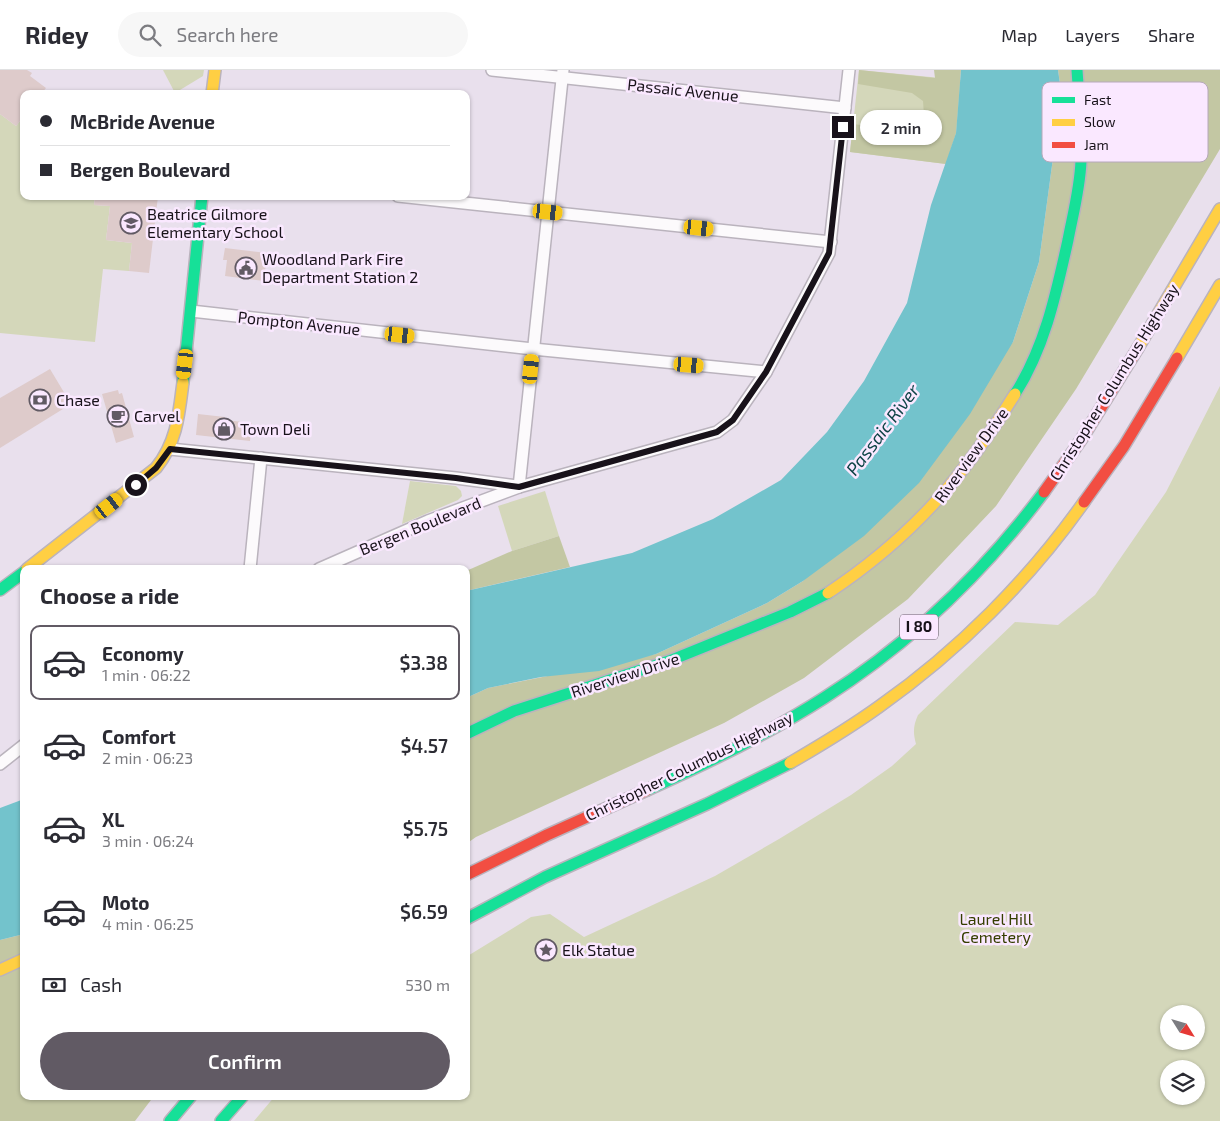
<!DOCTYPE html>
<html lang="en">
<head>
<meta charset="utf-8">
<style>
	:root { --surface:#fff; --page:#f7f7f7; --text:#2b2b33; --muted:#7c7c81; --line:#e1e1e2; --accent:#615a64 }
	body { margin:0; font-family:"Exo 2",sans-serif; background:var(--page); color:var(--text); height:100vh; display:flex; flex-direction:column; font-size:19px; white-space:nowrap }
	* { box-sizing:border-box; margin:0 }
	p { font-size:16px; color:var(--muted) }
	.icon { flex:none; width:28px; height:28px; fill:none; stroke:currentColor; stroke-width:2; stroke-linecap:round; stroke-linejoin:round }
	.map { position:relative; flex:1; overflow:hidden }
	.side { position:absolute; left:20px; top:495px; width:450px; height:535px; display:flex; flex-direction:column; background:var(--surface); border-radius:10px; box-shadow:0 1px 4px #0004 }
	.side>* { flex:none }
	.top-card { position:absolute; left:20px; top:20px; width:450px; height:110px; border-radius:10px; box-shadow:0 1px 4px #0004; display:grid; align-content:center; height:110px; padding:0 20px; background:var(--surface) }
	.needle { width:32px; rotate:127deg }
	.controls { position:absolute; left:1160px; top:935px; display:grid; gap:10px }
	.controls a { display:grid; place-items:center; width:45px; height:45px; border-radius:50%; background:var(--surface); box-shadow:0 1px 4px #0004; font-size:25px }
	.end { position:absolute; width:22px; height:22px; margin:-11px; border:6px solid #18121a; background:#fff; box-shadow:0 0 0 2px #fff }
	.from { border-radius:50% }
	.bubble { position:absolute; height:35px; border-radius:18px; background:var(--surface); box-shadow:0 1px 4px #0004; font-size:16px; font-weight:600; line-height:35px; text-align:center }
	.car { position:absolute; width:15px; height:30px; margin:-15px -8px; border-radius:6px; box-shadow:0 0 4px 1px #0007; background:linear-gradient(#f5c518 24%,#345 0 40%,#f5c518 0 76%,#345 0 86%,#f5c518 0) }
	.top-card b { display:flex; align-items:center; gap:18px; height:48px; font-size:19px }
	.top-card b+b { border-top:1px solid var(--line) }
	.top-card i { width:12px; height:12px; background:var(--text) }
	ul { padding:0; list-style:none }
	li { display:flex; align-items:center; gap:15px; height:75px; margin:0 10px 8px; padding:0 10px; border:2px solid transparent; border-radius:10px }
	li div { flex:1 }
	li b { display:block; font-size:19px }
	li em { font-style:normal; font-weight:600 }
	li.active { border-color:var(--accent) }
	li>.icon { width:45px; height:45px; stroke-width:1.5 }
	h2 { padding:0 20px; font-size:22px; line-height:60px }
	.pay { display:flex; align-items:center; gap:12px; height:55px; padding:0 20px; font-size:19px }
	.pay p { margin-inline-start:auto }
	.cta { display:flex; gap:10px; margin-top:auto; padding:10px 20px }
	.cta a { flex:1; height:58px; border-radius:30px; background:var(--accent); color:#fff; font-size:20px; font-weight:600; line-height:58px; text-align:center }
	header { display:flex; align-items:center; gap:30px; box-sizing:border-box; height:70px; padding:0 25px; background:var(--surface); border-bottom:1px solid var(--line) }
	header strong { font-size:24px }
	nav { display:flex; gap:28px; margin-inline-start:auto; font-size:18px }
	.search { width:350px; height:45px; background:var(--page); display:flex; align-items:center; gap:12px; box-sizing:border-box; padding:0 18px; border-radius:28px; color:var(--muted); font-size:19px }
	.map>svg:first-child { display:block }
	.green { fill:#d4d7ba; fill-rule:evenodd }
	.forest { fill:#c3c7a3 }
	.water { fill:#73c3cc }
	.building { fill:#decbcb }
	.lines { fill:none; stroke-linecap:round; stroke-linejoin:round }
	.street-casing { stroke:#bab3bd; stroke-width:14 }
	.fast-casing { stroke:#bab3bd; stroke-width:14 }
	.slow-casing { stroke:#bab3bd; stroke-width:14 }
	.jam-casing { stroke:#bab3bd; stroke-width:14 }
	.street { stroke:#fcfafc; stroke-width:11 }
	.fast { stroke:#16e098; stroke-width:11 }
	.slow { stroke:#ffcf43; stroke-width:11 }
	.jam { stroke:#f24e42; stroke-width:11 }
	.route { stroke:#18121a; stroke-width:6 }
	.labels { text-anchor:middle; stroke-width:5; stroke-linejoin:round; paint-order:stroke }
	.shield { fill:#fae8ff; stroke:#5c525f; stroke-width:1 }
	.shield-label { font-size:15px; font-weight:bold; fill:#18121a }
	.street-label { font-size:16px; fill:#18121a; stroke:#fae8ff }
	.poi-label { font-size:16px; fill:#18121a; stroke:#fae8ff; text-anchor:start }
	.park-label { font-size:16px; fill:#353e00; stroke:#fae8ff }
	.water-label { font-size:18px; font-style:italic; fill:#0f4447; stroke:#fae8ff }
	.key { fill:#fae8ff; stroke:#b6a8ba; stroke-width:1 }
	.key-label { font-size:14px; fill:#18121a }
</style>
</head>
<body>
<header>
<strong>Ridey</strong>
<div class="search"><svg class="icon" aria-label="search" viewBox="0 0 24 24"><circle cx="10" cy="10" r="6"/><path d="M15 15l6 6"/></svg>Search here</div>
<nav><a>Map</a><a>Layers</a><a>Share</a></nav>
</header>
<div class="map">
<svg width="1220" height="1051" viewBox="0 0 1220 1051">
	<rect width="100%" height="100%" fill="#e9e0ed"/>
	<g class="green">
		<path d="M163 0H204L203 6 175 23Z"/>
		<path d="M859 0 961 10 956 63 946 94 850 82Z"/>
		<path d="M0 44 16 56 24 46V126H95L94 135 110 136 106 170 132 173 129 201 103 199 95 272 0 263Z"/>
		<path d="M1220 316V1051H254L275 1026H466V887L531 847 550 844 584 867 715 806 779 769 851 725 892 696 916 674C913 663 913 656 918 645L1015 552 1058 555 1095 525 1166 422ZM1169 944H1196V971H1169ZM1169 999H1196V1026H1169Z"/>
		<path d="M410 411 456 416 461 421 462 426 458 430 402 454Z"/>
		<path d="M545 421 559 466 512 481 498 436Z"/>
	</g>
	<g class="forest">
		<path d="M859 0 935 8 934 0H961L956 63 946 94 850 82 853 54 915 62 924 45 923 31 912 23 858 14Z"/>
		<path d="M1058 0H1220V79L1076 319 996 436 908 529 804 608 724 653 476 767 466 774V628L488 618 656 584 767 533 803 511 1013 272 1039 192 1053 88 1060 14Z"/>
		<path d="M559 466 570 497 466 521V501L512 481Z"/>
		<path d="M24 864V1026H154L135 1051H0V870Z"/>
	</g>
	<g class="water">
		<path d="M961 0H1058L1060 14 1053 88 1039 192 1013 272 970 344 919 413 864 466 803 511 767 533 656 584 599 601 541 607 488 618 466 628V521L632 483 713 449 781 410 827 362 864 311 907 233 931 135 956 63Z"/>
		<path d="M24 729V864L0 870V738Z"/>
	</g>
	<g class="building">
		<path d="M0 0H27L32 3 30 6 46 18 41 24H24V46L16 56 0 44Z"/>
		<path d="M95 126H158L149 203 129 201 132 173 106 170 110 136 94 135Z"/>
		<path d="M225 178 267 183 264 211 225 206 227 190H223Z"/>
		<path d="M50 299 71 334 0 378V328Z"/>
		<path d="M118 320 119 324 122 323 134 367 116 373 102 324Z"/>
		<path d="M198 344 225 347V350L252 353 250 371 196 365Z"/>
	</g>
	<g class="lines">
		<g class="street-casing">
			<g id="street">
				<path d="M492 0 845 38"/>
				<path d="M398 126 831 172"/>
				<path d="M191 241 533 279 766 302"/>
				<path d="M170 379 456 408 517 416"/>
				<path d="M519 417 563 0"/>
				<path d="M250 499 261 388"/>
				<path d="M319 499 428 451 519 417 717 362 733 350 766 302 829 183 849 0"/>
				<path d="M0 694 24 675"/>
			</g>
		</g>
		<g class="fast-casing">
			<g id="fast">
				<path d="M183 312 202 126"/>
				<path d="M1015 324C1045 277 1056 224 1068 170 1073 144 1080 118 1081 91 1082 61 1079 30 1077 0"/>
				<path d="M0 520 24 502"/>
				<path d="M466 664 514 641 669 591 790 542 828 523"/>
				<path d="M647 720C708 693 768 664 824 628 909 574 984 502 1044 422"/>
				<path d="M466 849 545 807 707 734 790 693"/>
				<path d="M170 1051 191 1026"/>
				<path d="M221 1051 243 1026"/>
			</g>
		</g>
		<g class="slow-casing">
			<g id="slow">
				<path d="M212 24 215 0"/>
				<path d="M1138 278 1220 139"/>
				<path d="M1177 288 1220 215"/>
				<path d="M27 499 156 398C177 372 179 344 183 312"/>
				<path d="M828 523C911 468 963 408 1015 324"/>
				<path d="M790 693C821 675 851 657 880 636 958 581 1029 510 1084 432"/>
				<path d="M0 900 24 889"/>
			</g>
		</g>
		<g class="jam-casing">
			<g id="jam">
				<path d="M1044 422 1081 370 1138 278"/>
				<path d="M1084 432 1124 376 1177 288"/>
				<path d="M466 805 547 765 647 720"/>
			</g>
		</g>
		<use href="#street" class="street"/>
		<use href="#fast" class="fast"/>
		<use href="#slow" class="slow"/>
		<use href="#jam" class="jam"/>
	</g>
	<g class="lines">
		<path class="route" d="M136 415 156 398 170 379 456 408 519 417 717 362 733 350 766 302 829 183 843 57"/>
	</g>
	<defs>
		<g id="school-ring" transform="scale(1.125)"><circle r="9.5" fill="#fae8ff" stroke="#615a64" stroke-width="1.5"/><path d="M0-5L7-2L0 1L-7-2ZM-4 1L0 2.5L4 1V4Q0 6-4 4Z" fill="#615a64"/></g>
		<g id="civic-ring" transform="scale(1.125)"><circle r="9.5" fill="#fae8ff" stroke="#615a64" stroke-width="1.5"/><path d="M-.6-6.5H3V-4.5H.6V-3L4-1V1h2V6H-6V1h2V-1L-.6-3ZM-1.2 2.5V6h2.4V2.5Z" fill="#615a64"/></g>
		<g id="bank-ring" transform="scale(1.125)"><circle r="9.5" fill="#fae8ff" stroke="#615a64" stroke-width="1.5"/><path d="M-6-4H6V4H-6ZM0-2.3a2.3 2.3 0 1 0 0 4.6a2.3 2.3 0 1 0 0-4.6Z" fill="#615a64"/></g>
		<g id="cafe-ring" transform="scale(1.125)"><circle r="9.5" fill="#fae8ff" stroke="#615a64" stroke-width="1.5"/><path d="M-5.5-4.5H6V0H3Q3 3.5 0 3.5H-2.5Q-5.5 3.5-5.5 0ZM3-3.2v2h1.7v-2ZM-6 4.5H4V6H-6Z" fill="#615a64"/></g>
		<g id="shop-ring" transform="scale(1.125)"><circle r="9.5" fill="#fae8ff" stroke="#615a64" stroke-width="1.5"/><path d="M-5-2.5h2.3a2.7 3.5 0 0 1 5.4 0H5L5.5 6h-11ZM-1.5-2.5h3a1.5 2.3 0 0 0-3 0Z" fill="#615a64"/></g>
		<g id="sight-ring" transform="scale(1.125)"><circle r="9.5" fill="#fae8ff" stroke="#615a64" stroke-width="1.5"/><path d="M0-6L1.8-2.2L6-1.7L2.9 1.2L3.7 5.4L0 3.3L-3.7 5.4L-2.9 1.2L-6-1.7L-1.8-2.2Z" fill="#615a64"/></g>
	</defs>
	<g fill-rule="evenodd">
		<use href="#school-ring" x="131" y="153"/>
		<use href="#civic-ring" x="246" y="198"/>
		<use href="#bank-ring" x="40" y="330"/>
		<use href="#cafe-ring" x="118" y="346"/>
		<use href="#shop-ring" x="224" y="359"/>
		<use href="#sight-ring" x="546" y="880"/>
	</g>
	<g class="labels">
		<rect class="shield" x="900" y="544.5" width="38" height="25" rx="4"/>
		<g class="shield-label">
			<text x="919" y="562">I 80</text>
		</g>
		<g class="street-label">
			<text transform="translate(683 20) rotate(6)" y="6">Passaic Avenue</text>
			<text transform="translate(299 253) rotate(6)" y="6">Pompton Avenue</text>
			<text transform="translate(1114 312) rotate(-58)" y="6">Christopher Columbus Highway</text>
			<text transform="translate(971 385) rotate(-54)" y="6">Riverview Drive</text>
			<text transform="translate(420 456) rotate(-22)" y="6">Bergen Boulevard</text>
			<text transform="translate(625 605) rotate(-18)" y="6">Riverview Drive</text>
			<text transform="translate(689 696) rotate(-26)" y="6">Christopher Columbus Highway</text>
		</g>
		<g class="poi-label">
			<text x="147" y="150">Beatrice Gilmore<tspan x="147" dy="18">Elementary School</tspan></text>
			<text x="262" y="195">Woodland Park Fire<tspan x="262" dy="18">Department Station 2</tspan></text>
			<text x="56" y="336">Chase</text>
			<text x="134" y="352">Carvel</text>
			<text x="240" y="365">Town Deli</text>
			<text x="562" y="886">Elk Statue</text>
		</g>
		<g class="park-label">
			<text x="996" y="855">Laurel Hill<tspan x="996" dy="18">Cemetery</tspan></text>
		</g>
		<g class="water-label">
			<text transform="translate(883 360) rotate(-53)" y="6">Passaic River</text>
		</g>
	</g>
	<rect x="1042" y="12" width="166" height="80" rx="8" class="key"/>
	<rect x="1052" y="27" width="23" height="6" fill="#16e098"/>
	<rect x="1052" y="49" width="23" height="7" fill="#ffcf43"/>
	<rect x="1052" y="72" width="23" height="6" fill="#f24e42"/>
	<g class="key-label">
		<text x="1084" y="35">Fast</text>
		<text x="1084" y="57">Slow</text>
		<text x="1084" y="80">Jam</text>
	</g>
</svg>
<div class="controls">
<a><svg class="needle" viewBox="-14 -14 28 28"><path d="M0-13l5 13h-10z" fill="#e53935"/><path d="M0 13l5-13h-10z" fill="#7c7c81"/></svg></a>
<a><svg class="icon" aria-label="layers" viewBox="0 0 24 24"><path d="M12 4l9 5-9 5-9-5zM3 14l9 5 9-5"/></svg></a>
</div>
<i class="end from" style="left:136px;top:415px"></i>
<i class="end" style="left:843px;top:57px"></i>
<div class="bubble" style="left:860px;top:40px;width:82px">2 min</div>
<i class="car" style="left:548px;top:142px;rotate:96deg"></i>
<i class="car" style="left:699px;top:158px;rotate:96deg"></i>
<i class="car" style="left:400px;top:265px;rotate:96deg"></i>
<i class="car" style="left:185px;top:294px;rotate:187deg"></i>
<i class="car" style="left:689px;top:295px;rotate:95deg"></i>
<i class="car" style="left:531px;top:299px;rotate:6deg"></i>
<i class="car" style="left:109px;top:436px;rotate:52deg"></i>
<div class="top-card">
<b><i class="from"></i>McBride Avenue</b>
<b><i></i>Bergen Boulevard</b>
</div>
<section class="side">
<h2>Choose a ride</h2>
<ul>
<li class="active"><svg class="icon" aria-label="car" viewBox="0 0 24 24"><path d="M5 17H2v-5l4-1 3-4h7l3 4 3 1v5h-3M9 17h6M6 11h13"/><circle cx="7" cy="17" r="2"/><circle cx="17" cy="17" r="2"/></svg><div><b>Economy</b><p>1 min · 06:22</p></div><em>$3.38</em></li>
<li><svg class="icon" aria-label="car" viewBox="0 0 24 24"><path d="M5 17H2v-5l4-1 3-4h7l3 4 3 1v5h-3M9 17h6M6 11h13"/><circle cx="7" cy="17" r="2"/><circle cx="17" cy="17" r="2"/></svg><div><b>Comfort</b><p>2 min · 06:23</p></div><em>$4.57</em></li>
<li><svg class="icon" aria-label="car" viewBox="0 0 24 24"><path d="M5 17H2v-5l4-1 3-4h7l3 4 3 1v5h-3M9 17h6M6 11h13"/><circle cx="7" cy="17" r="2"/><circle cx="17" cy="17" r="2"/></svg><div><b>XL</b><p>3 min · 06:24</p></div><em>$5.75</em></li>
<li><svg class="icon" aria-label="car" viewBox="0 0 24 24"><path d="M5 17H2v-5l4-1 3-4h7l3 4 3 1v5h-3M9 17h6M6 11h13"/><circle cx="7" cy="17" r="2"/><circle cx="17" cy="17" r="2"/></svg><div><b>Moto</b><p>4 min · 06:25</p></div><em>$6.59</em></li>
</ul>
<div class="pay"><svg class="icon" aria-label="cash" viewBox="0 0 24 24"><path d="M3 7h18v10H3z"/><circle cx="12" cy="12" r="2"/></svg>Cash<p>530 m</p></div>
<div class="cta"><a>Confirm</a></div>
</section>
</div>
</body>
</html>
